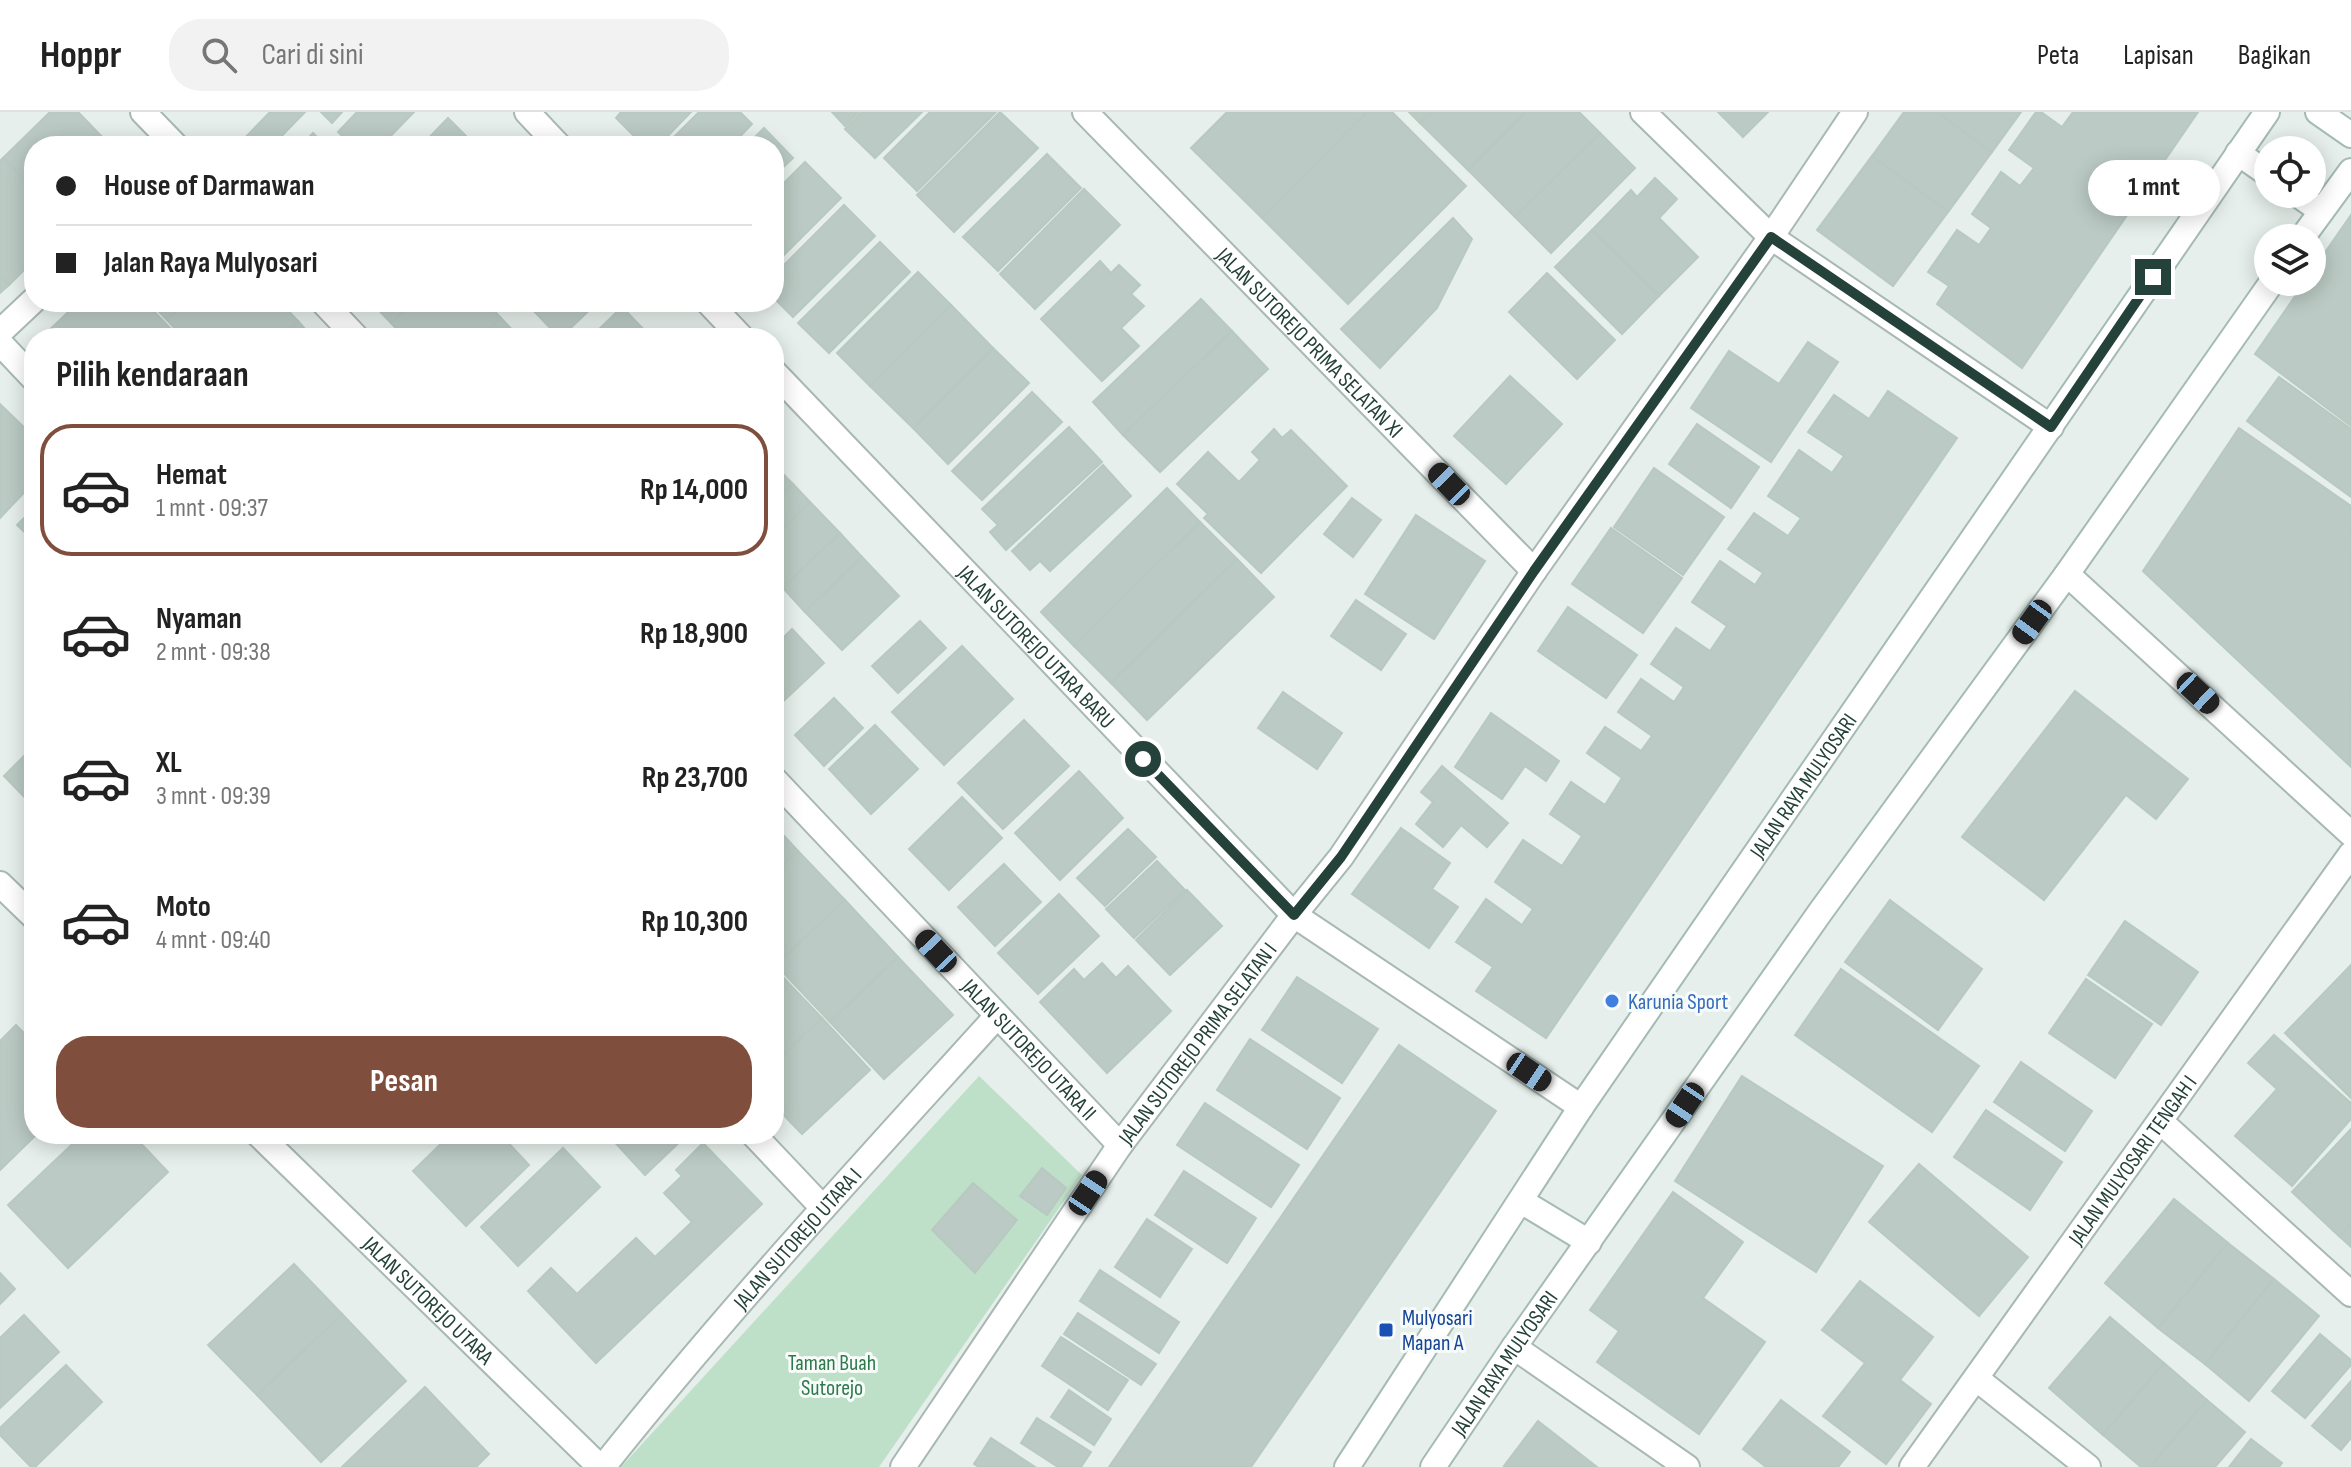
<!DOCTYPE html>
<html lang="id">
<head>
<meta charset="utf-8">
<style>
	:root { --surface:#fff; --page:#f2f2f2; --text:#222; --muted:#767676; --line:#e0e0e0; --accent:#804e3d }
	body { margin:0; font-family:"Sofia Sans Condensed",sans-serif; background:var(--page); color:var(--text); height:100vh; display:flex; flex-direction:column; font-size:30px; white-space:nowrap }
	* { box-sizing:border-box; margin:0 }
	p { font-size:26px; color:var(--muted) }
	.icon { flex:none; width:44px; height:44px; fill:none; stroke:currentColor; stroke-width:2; stroke-linecap:round; stroke-linejoin:round }
	.map { position:relative; flex:1; overflow:hidden }
	.drawer { position:absolute; left:24px; top:216px; width:760px; height:816px; display:flex; flex-direction:column; background:var(--surface); border-radius:32px; box-shadow:0 4px 20px #0003 }
	.drawer>* { flex:none }
	.top-card { position:absolute; left:24px; top:24px; width:760px; height:176px; border-radius:32px; box-shadow:0 4px 20px #0003; display:grid; align-content:center; height:176px; padding:0 32px; background:var(--surface) }
	.controls { position:absolute; left:2254px; top:24px; display:grid; gap:16px }
	.controls a { display:grid; place-items:center; width:72px; height:72px; border-radius:50%; background:var(--surface); box-shadow:0 4px 20px #0003; font-size:40px }
	.end { position:absolute; width:36px; height:36px; margin:-18px; border:10px solid #24423a; background:#fff; box-shadow:0 0 0 4px #fff }
	.from { border-radius:50% }
	.bubble { position:absolute; height:56px; border-radius:28px; background:var(--surface); box-shadow:0 4px 20px #0003; font-size:26px; font-weight:700; line-height:56px; text-align:center }
	.car { position:absolute; width:24px; height:48px; margin:-24px -12px; border-radius:10px; box-shadow:0 0 6px 2px #0007; background:linear-gradient(#222 24%,#8ab4d8 0 40%,#222 0 76%,#8ab4d8 0 86%,#222 0) }
	.top-card b { display:flex; align-items:center; gap:28px; height:76px; font-size:30px }
	.top-card b+b { border-top:2px solid var(--line) }
	.top-card i { width:20px; height:20px; background:var(--text) }
	ul { padding:0; list-style:none }
	li { display:flex; align-items:center; gap:24px; height:132px; margin:0 16px 12px; padding:0 16px; border:4px solid transparent; border-radius:32px }
	li div { flex:1 }
	li b { display:block; font-size:30px }
	li em { font-style:normal; font-weight:700 }
	li.selected { border-color:var(--accent) }
	li>.icon { width:72px; height:72px; stroke-width:1.5 }
	h2 { padding:0 32px; font-size:36px; line-height:96px }
	.primary-button { display:flex; gap:16px; margin-top:auto; padding:16px 32px }
	.primary-button a { flex:1; height:92px; border-radius:32px; background:var(--accent); color:#fff; font-size:32px; font-weight:700; line-height:92px; text-align:center }
	header { display:flex; align-items:center; gap:48px; box-sizing:border-box; height:112px; padding:0 40px; background:var(--surface); border-bottom:2px solid var(--line) }
	header strong { font-size:38px }
	nav { display:flex; gap:44px; margin-inline-start:auto; font-size:28px }
	.search { width:560px; height:72px; background:var(--page); display:flex; align-items:center; gap:20px; box-sizing:border-box; padding:0 28px; border-radius:32px; color:var(--muted); font-size:30px }
	.map>svg:first-child { display:block }
	.green { fill:#bfe0c8 }
	.building { fill:#bbcac4; stroke:#b8c9c2; stroke-width:2 }
	.lines { fill:none; stroke-linecap:round; stroke-linejoin:round }
	.street-casing { stroke:#a8b8b2; stroke-width:28 }
	.secondary-casing { stroke:#a4bbb3; stroke-width:28 }
	.street { stroke:#fff; stroke-width:24 }
	.secondary { stroke:#fff; stroke-width:24 }
	.route { stroke:#24423a; stroke-width:10 }
	.shop-dot { fill:#3f7fe0; stroke:#f7fbf9; stroke-width:3 }
	.transit-dot { fill:#1a4fb4; stroke:#f7fbf9; stroke-width:3 }
	.labels { text-anchor:middle; stroke-width:6; stroke-linejoin:round; paint-order:stroke }
	.street-label { font-size:22px; fill:#24423a; stroke:#f7fbf9 }
	.shop-label { font-size:22px; fill:#366cbe; stroke:#f7fbf9; text-anchor:start }
	.transit-label { font-size:22px; fill:#164399; stroke:#f7fbf9; text-anchor:start }
	.park-label { font-size:22px; fill:#2d7a4b; stroke:#f7fbf9 }
</style>
</head>
<body>
<header>
<strong>Hoppr</strong>
<div class="search"><svg class="icon" aria-label="search" viewBox="0 0 24 24"><circle cx="10" cy="10" r="6"/><path d="M15 15l6 6"/></svg>Cari di sini</div>
<nav><a>Peta</a><a>Lapisan</a><a>Bagikan</a></nav>
</header>
<div class="map">
<svg width="2351" height="1355" viewBox="0 0 2351 1355">
	<rect width="100%" height="100%" fill="#e6efeb"/>
	<path class="green" d="M979 964 1082 1063 879 1355H621Z"/>
	<g class="building">
		<path d="M50 0H78L111 34H34V78L3 46Z"/>
		<path d="M270 0H305L272 34H237Z"/>
		<path d="M321 0H342L332 11Z"/>
		<path d="M357 0H414L381 34H353L338 20Z"/>
		<path d="M621 0H691L658 34H644L616 6Z"/>
		<path d="M699 0H740L752 12 731 34H665Z"/>
		<path d="M832 0H859L845 14Z"/>
		<path d="M862 0H922L875 46 845 17Z"/>
		<path d="M930 0H996L917 79 884 46Z"/>
		<path d="M1000 0 1038 36 954 120 917 83Z"/>
		<path d="M1227 0H1367L1262 106 1191 36Z"/>
		<path d="M1367 0H1392L1466 74 1348 192 1262 106Z"/>
		<path d="M1409 0H1431L1420 11Z"/>
		<path d="M1431 0H1526L1468 58 1420 11Z"/>
		<path d="M1526 0H1579L1600 21 1515 105 1468 58Z"/>
		<path d="M1718 0H1768L1743 25Z"/>
		<path d="M1904 0H1937L1992 40 1948 100 1872 44Z"/>
		<path d="M1937 0H2021L1992 40Z"/>
		<path d="M2036 0H2041L2062 15 2073 0H2198L2022 256 1937 192 1949 174 1928 160 1957 118 1979 133 1991 116 1972 102 2001 60 2020 74 2034 56 2009 38Z"/>
		<path d="M448 6 473 31 470 34H421Z"/>
		<path d="M764 16 793 46 774 64V34H746Z"/>
		<path d="M313 21 326 34H301Z"/>
		<path d="M1600 21 1635 56 1551 141 1515 105Z"/>
		<path d="M1047 42 1081 76 998 159 963 125Z"/>
		<path d="M1872 44 1948 100 1893 174 1817 118Z"/>
		<path d="M3 46 34 78V148L9 173 0 164V49Z"/>
		<path d="M805 50 841 86 774 153V81Z"/>
		<path d="M1655 66 1677 87 1659 106 1698 145 1659 184 1592 118 1631 78 1637 85Z"/>
		<path d="M1084 77 1120 113 1035 197 1000 162Z"/>
		<path d="M844 93 875 124 793 205 774 186V163Z"/>
		<path d="M2351 103V314L2255 242 2305 170H2312V159Z"/>
		<path d="M1453 106 1472 127 1437 196 1380 256 1341 217Z"/>
		<path d="M1592 118 1659 184 1622 222 1555 155Z"/>
		<path d="M880 130 910 160 829 241 798 211Z"/>
		<path d="M1100 149 1111 161 1119 153 1140 173 1131 182 1144 194 1121 216 1139 234 1102 269 1041 207Z"/>
		<path d="M918 160 951 193 870 274 837 241Z"/>
		<path d="M1547 161 1615 228 1577 267 1509 200Z"/>
		<path d="M0 164 9 173 0 181Z"/>
		<path d="M1201 187 1232 219 1123 323 1093 290Z"/>
		<path d="M79 190H145L171 217 161 226H50L45 222Z"/>
		<path d="M150 190H186L167 208Z"/>
		<path d="M186 190H280L298 209 280 226H184L167 208Z"/>
		<path d="M371 190H413L391 211Z"/>
		<path d="M413 190H486L501 206 480 226H405L391 211Z"/>
		<path d="M525 190H598L560 226Z"/>
		<path d="M951 193 993 236 913 316 870 274Z"/>
		<path d="M622 195 652 226H590Z"/>
		<path d="M501 206 520 226H480Z"/>
		<path d="M298 209 313 226H280Z"/>
		<path d="M171 217 179 226H161Z"/>
		<path d="M1232 219 1268 257 1160 360 1123 323Z"/>
		<path d="M1808 230 1838 250 1771 350 1691 296 1729 239 1779 272Z"/>
		<path d="M993 236 1029 271 948 352 913 316Z"/>
		<path d="M1510 264 1562 312 1506 372 1454 324Z"/>
		<path d="M2279 265 2351 317V385L2247 309Z"/>
		<path d="M1888 279 1957 326 1546 926 1476 879 1493 855 1456 830 1486 787 1522 813 1533 797 1495 770 1523 728 1562 754 1582 724 1550 702 1571 670 1605 693 1622 666 1587 641 1605 615 1641 639 1652 624 1618 600 1641 567 1674 590 1684 575 1651 552 1676 516 1710 539 1727 514 1692 490 1720 449 1755 473 1763 461 1728 437 1754 401 1788 424 1801 406 1768 384 1799 338 1832 361 1844 344 1808 320 1834 283 1869 307Z"/>
		<path d="M1032 280 1062 310 982 388 952 359Z"/>
		<path d="M1 293 34 325V370L0 406Z"/>
		<path d="M1697 312 1759 355 1731 396 1669 352Z"/>
		<path d="M1069 315 1102 350 1006 438 990 420 998 413 982 397Z"/>
		<path d="M2239 316 2351 394 2350 654 2143 459Z"/>
		<path d="M1274 317 1282 326 1291 318 1347 374 1261 461 1204 406 1208 402 1177 372 1208 340 1239 370 1260 348 1252 340Z"/>
		<path d="M774 353 793 372 774 390Z"/>
		<path d="M1103 353 1131 384 1050 459 1040 449 1030 458 1012 439Z"/>
		<path d="M1654 356 1724 405 1683 463 1614 415Z"/>
		<path d="M793 372 810 390 774 425V390Z"/>
		<path d="M1167 376 1200 410 1074 534 1041 500Z"/>
		<path d="M1352 386 1381 408 1353 445 1324 422Z"/>
		<path d="M810 390 840 421 783 476 774 467V425Z"/>
		<path d="M34 396V429L17 413Z"/>
		<path d="M1416 403 1485 449 1434 527 1365 482Z"/>
		<path d="M1200 410 1237 447 1111 571 1074 534Z"/>
		<path d="M1611 416 1682 466 1643 521 1572 472Z"/>
		<path d="M840 421 862 445 805 500 783 476Z"/>
		<path d="M862 445 899 484 842 538 805 500Z"/>
		<path d="M1237 447 1274 485 1147 608 1111 571Z"/>
		<path d="M1356 488 1406 522 1381 558 1331 524Z"/>
		<path d="M1568 495 1637 543 1606 586 1538 539Z"/>
		<path d="M774 508 783 517 774 526Z"/>
		<path d="M920 509 946 536 898 581 872 554Z"/>
		<path d="M792 517 824 551 774 598V535Z"/>
		<path d="M962 534 1013 587 944 653 892 600Z"/>
		<path d="M2075 579 2188 667 2156 707 2126 683 2044 788 1962 725Z"/>
		<path d="M1283 580 1342 621 1317 657 1258 616Z"/>
		<path d="M834 586 863 616 824 654 795 623Z"/>
		<path d="M1491 601 1559 649 1546 669 1525 654 1502 687 1455 655Z"/>
		<path d="M1024 608 1069 654 1003 717 958 671Z"/>
		<path d="M875 613 918 657 871 702 829 657Z"/>
		<path d="M34 634V695L4 664Z"/>
		<path d="M1442 654 1508 711 1487 735 1461 713 1443 735 1416 712 1433 690 1421 680Z"/>
		<path d="M1079 659 1123 706 1060 768 1015 721Z"/>
		<path d="M962 685 1002 726 949 778 909 737Z"/>
		<path d="M774 713 798 739 774 762Z"/>
		<path d="M1401 716 1450 751 1432 777 1458 795 1429 836 1352 782Z"/>
		<path d="M1128 717 1156 745 1105 794 1077 766Z"/>
		<path d="M798 739 845 788 776 853 774 850V762Z"/>
		<path d="M1157 749 1185 778 1134 826 1106 797Z"/>
		<path d="M1004 752 1041 790 995 834 958 795Z"/>
		<path d="M1187 778 1222 814 1170 863 1136 828Z"/>
		<path d="M1059 782 1099 824 1038 882 998 841Z"/>
		<path d="M845 788 898 845 830 910 776 853Z"/>
		<path d="M1890 788 1982 857 1938 918 1845 850Z"/>
		<path d="M2125 809 2198 860 2161 913 2088 863Z"/>
		<path d="M898 845 953 903 884 967 830 910Z"/>
		<path d="M1102 851 1116 866 1128 854 1171 899 1107 961 1040 890 1074 857 1084 868Z"/>
		<path d="M2351 853V986L2285 921Z"/>
		<path d="M1841 857 1979 954 1932 1020 1795 923Z"/>
		<path d="M778 860 822 906 774 952V864Z"/>
		<path d="M1297 865 1378 917 1342 971 1262 918Z"/>
		<path d="M2086 867 2152 912 2115 966 2049 921Z"/>
		<path d="M822 906 870 958 802 1022 774 993V952Z"/>
		<path d="M16 913 34 931V1022H37L0 1058V929Z"/>
		<path d="M2274 923 2351 991V1007L2292 1074 2235 1024 2277 977 2248 951Z"/>
		<path d="M1250 927 1340 986 1307 1037 1217 978Z"/>
		<path d="M1399 933 1496 999 1251 1355H1109Z"/>
		<path d="M2021 950 2092 999 2065 1039 1994 990Z"/>
		<path d="M1742 964 1883 1054 1816 1160 1675 1069Z"/>
		<path d="M1205 991 1299 1053 1271 1095 1177 1033Z"/>
		<path d="M1986 998 2062 1050 2030 1098 1954 1045Z"/>
		<path d="M2351 1017V1112L2339 1124 2292 1080Z"/>
		<path d="M83 1022H132L168 1060 68 1156 8 1093Z"/>
		<path d="M451 1022H500L529 1053 466 1114 413 1059Z"/>
		<path d="M613 1022H688L645 1063 610 1025Z"/>
		<path d="M703 1031 762 1092 596 1251 528 1179 551 1156 577 1182 636 1126 655 1145 692 1110 664 1081 682 1064 676 1058Z"/>
		<path d="M563 1036 600 1075 518 1154 481 1115Z"/>
		<path d="M1919 1052 2028 1145 1979 1204 1869 1110Z"/>
		<path d="M1042 1056 1066 1076 1047 1103 1020 1084Z"/>
		<path d="M1184 1059 1256 1106 1227 1151 1155 1103Z"/>
		<path d="M973 1071 1017 1108 975 1161 932 1118Z"/>
		<path d="M1673 1080 1743 1130 1703 1186 1765 1230 1699 1322 1597 1250 1619 1219 1590 1198Z"/>
		<path d="M2174 1087 2228 1131 2158 1216 2105 1171Z"/>
		<path d="M1147 1107 1192 1137 1160 1185 1115 1155Z"/>
		<path d="M2351 1112V1135L2339 1124Z"/>
		<path d="M2228 1131 2274 1167 2205 1252 2158 1216Z"/>
		<path d="M294 1152 342 1202 257 1283 208 1233Z"/>
		<path d="M1100 1158 1179 1210 1159 1241 1080 1189Z"/>
		<path d="M0 1161 15 1177 0 1192Z"/>
		<path d="M2274 1167 2319 1204 2249 1289 2205 1252Z"/>
		<path d="M1860 1169 1933 1225 1900 1268 1931 1292 1886 1352 1823 1304 1865 1251 1822 1218Z"/>
		<path d="M1078 1201 1156 1252 1141 1273 1064 1222Z"/>
		<path d="M342 1202 406 1269 321 1350 257 1283Z"/>
		<path d="M24 1203 59 1240 0 1296V1226Z"/>
		<path d="M2110 1205 2164 1251 2103 1323 2049 1276Z"/>
		<path d="M2320 1222 2351 1248V1253L2305 1306 2272 1279Z"/>
		<path d="M1061 1225 1128 1268 1108 1298 1042 1254Z"/>
		<path d="M2164 1251 2207 1288 2150 1355H2141L2103 1323Z"/>
		<path d="M66 1253 102 1290 35 1355H31L0 1323V1316Z"/>
		<path d="M2351 1269V1326L2341 1338 2312 1314Z"/>
		<path d="M425 1275 489 1342 476 1355H342Z"/>
		<path d="M1069 1278 1111 1307 1094 1333 1051 1305Z"/>
		<path d="M1781 1288 1850 1340 1838 1355H1766L1743 1337Z"/>
		<path d="M2207 1288 2245 1320 2215 1355H2150Z"/>
		<path d="M1037 1306 1091 1340 1081 1355H1058L1021 1331Z"/>
		<path d="M1538 1309 1597 1355H1506L1504 1354Z"/>
		<path d="M991 1326 1035 1355H979L974 1352Z"/>
		<path d="M2251 1327 2282 1351 2279 1355H2229Z"/>
	</g>
	<g class="lines">
		<g class="street-casing">
			<g id="street">
				<path d="M143 0 176 34"/>
				<path d="M527 0 559 34"/>
				<path id="s1" d="M1085 0 1534 459"/>
				<path d="M1643 0 1771 125 2051 315"/>
				<path d="M323 190 357 226"/>
				<path d="M708 190 742 226"/>
				<path d="M0 220 34 188"/>
				<path d="M0 231 34 267"/>
				<path id="s2" d="M774 260 1294 803 1581 995"/>
				<path d="M2067 462 2351 722"/>
				<path id="s3" d="M774 667 1120 1033"/>
				<path d="M0 772 34 805"/>
				<path d="M2161 1010 2351 1182"/>
				<path id="s4" d="M258 1022 600 1355"/>
				<path d="M753 1022 823 1096"/>
				<path d="M1514 1235 1687 1355"/>
				<path d="M1977 1267 2088 1355"/>
				<path id="s5" d="M603 1355C727 1199 863 1052 997 904"/>
				<path id="s6" d="M903 1355 1120 1033 1294 803 1341 745 1534 459 1771 125 1855 0"/>
				<path id="s7" d="M1912 1355 2351 742"/>
			</g>
		</g>
		<g class="secondary-casing">
			<g id="secondary">
				<path d="M2318 0 2351 23"/>
				<path d="M2238 41 2268 62"/>
				<path d="M2297 82 2321 99"/>
				<path d="M2302 126 2351 59"/>
				<path d="M1521 1089 1589 1130"/>
				<path id="s8" d="M1347 1355 1581 995 2267 0"/>
				<path id="s9" d="M1433 1355 1514 1235 1821 799 2067 462 2272 170"/>
			</g>
		</g>
		<use href="#street" class="street"/>
		<use href="#secondary" class="secondary"/>
	</g>
	<g class="lines">
		<path class="route" d="M1143 647 1294 803 1341 745 1534 459 1771 125 2051 315 2153 165"/>
	</g>
	<circle class="shop-dot" cx="1612" cy="889" r="8"/>
	<rect class="transit-dot" x="1378" y="1210" width="16" height="16" rx="4"/>
	<g class="labels">
		<g class="street-label">
			<text dy="8" stroke="none"><textPath href="#s1" startOffset="322">JALAN SUTOREJO PRIMA SELATAN XI</textPath></text>
			<text dy="8" stroke="none"><textPath href="#s2" startOffset="380">JALAN SUTOREJO UTARA BARU</textPath></text>
			<text dy="8" stroke="none"><textPath href="#s8" startOffset="820">JALAN RAYA MULYOSARI</textPath></text>
			<text dy="8" stroke="none"><textPath href="#s6" startOffset="516">JALAN SUTOREJO PRIMA SELATAN I</textPath></text>
			<text dy="8" stroke="none"><textPath href="#s3" startOffset="372">JALAN SUTOREJO UTARA II</textPath></text>
			<text dy="8" stroke="none"><textPath href="#s7" startOffset="378">JALAN MULYOSARI TENGAH I</textPath></text>
			<text dy="8" stroke="none"><textPath href="#s5" startOffset="300">JALAN SUTOREJO UTARA I</textPath></text>
			<text dy="8" stroke="none"><textPath href="#s4" startOffset="238">JALAN SUTOREJO UTARA</textPath></text>
			<text dy="8" stroke="none"><textPath href="#s9" startOffset="126">JALAN RAYA MULYOSARI</textPath></text>
		</g>
		<g class="shop-label">
			<text x="1628" y="897">Karunia Sport</text>
		</g>
		<g class="transit-label">
			<text x="1402" y="1213">Mulyosari<tspan x="1402" dy="25">Mapan A</tspan></text>
		</g>
		<g class="park-label">
			<text x="832" y="1258">Taman Buah<tspan x="832" dy="25">Sutorejo</tspan></text>
		</g>
	</g>
</svg>
<div class="controls">
<a><svg class="icon" aria-label="locate" viewBox="0 0 24 24"><circle cx="12" cy="12" r="6"/><path d="M12 2v4M12 18v4M2 12h4M18 12h4"/></svg></a>
<a><svg class="icon" aria-label="layers" viewBox="0 0 24 24"><path d="M12 4l9 5-9 5-9-5zM3 14l9 5 9-5"/></svg></a>
</div>
<i class="end from" style="left:1143px;top:647px"></i>
<i class="end" style="left:2153px;top:165px"></i>
<div class="bubble" style="left:2088px;top:48px;width:132px">1 mnt</div>
<i class="car" style="left:1449px;top:372px;rotate:316deg"></i>
<i class="car" style="left:2032px;top:510px;rotate:216deg"></i>
<i class="car" style="left:2198px;top:581px;rotate:133deg"></i>
<i class="car" style="left:936px;top:839px;rotate:317deg"></i>
<i class="car" style="left:1529px;top:960px;rotate:124deg"></i>
<i class="car" style="left:1685px;top:993px;rotate:214deg"></i>
<i class="car" style="left:1088px;top:1081px;rotate:34deg"></i>
<div class="top-card">
<b><i class="from"></i>House of Darmawan</b>
<b><i></i>Jalan Raya Mulyosari</b>
</div>
<section class="drawer">
<h2>Pilih kendaraan</h2>
<ul>
<li class="selected"><svg class="icon" aria-label="car" viewBox="0 0 24 24"><path d="M5 17H2v-5l4-1 3-4h7l3 4 3 1v5h-3M9 17h6M6 11h13"/><circle cx="7" cy="17" r="2"/><circle cx="17" cy="17" r="2"/></svg><div><b>Hemat</b><p>1 mnt · 09:37</p></div><em>Rp 14,000</em></li>
<li><svg class="icon" aria-label="car" viewBox="0 0 24 24"><path d="M5 17H2v-5l4-1 3-4h7l3 4 3 1v5h-3M9 17h6M6 11h13"/><circle cx="7" cy="17" r="2"/><circle cx="17" cy="17" r="2"/></svg><div><b>Nyaman</b><p>2 mnt · 09:38</p></div><em>Rp 18,900</em></li>
<li><svg class="icon" aria-label="car" viewBox="0 0 24 24"><path d="M5 17H2v-5l4-1 3-4h7l3 4 3 1v5h-3M9 17h6M6 11h13"/><circle cx="7" cy="17" r="2"/><circle cx="17" cy="17" r="2"/></svg><div><b>XL</b><p>3 mnt · 09:39</p></div><em>Rp 23,700</em></li>
<li><svg class="icon" aria-label="car" viewBox="0 0 24 24"><path d="M5 17H2v-5l4-1 3-4h7l3 4 3 1v5h-3M9 17h6M6 11h13"/><circle cx="7" cy="17" r="2"/><circle cx="17" cy="17" r="2"/></svg><div><b>Moto</b><p>4 mnt · 09:40</p></div><em>Rp 10,300</em></li>
</ul>
<div class="primary-button"><a>Pesan</a></div>
</section>
</div>
</body>
</html>
